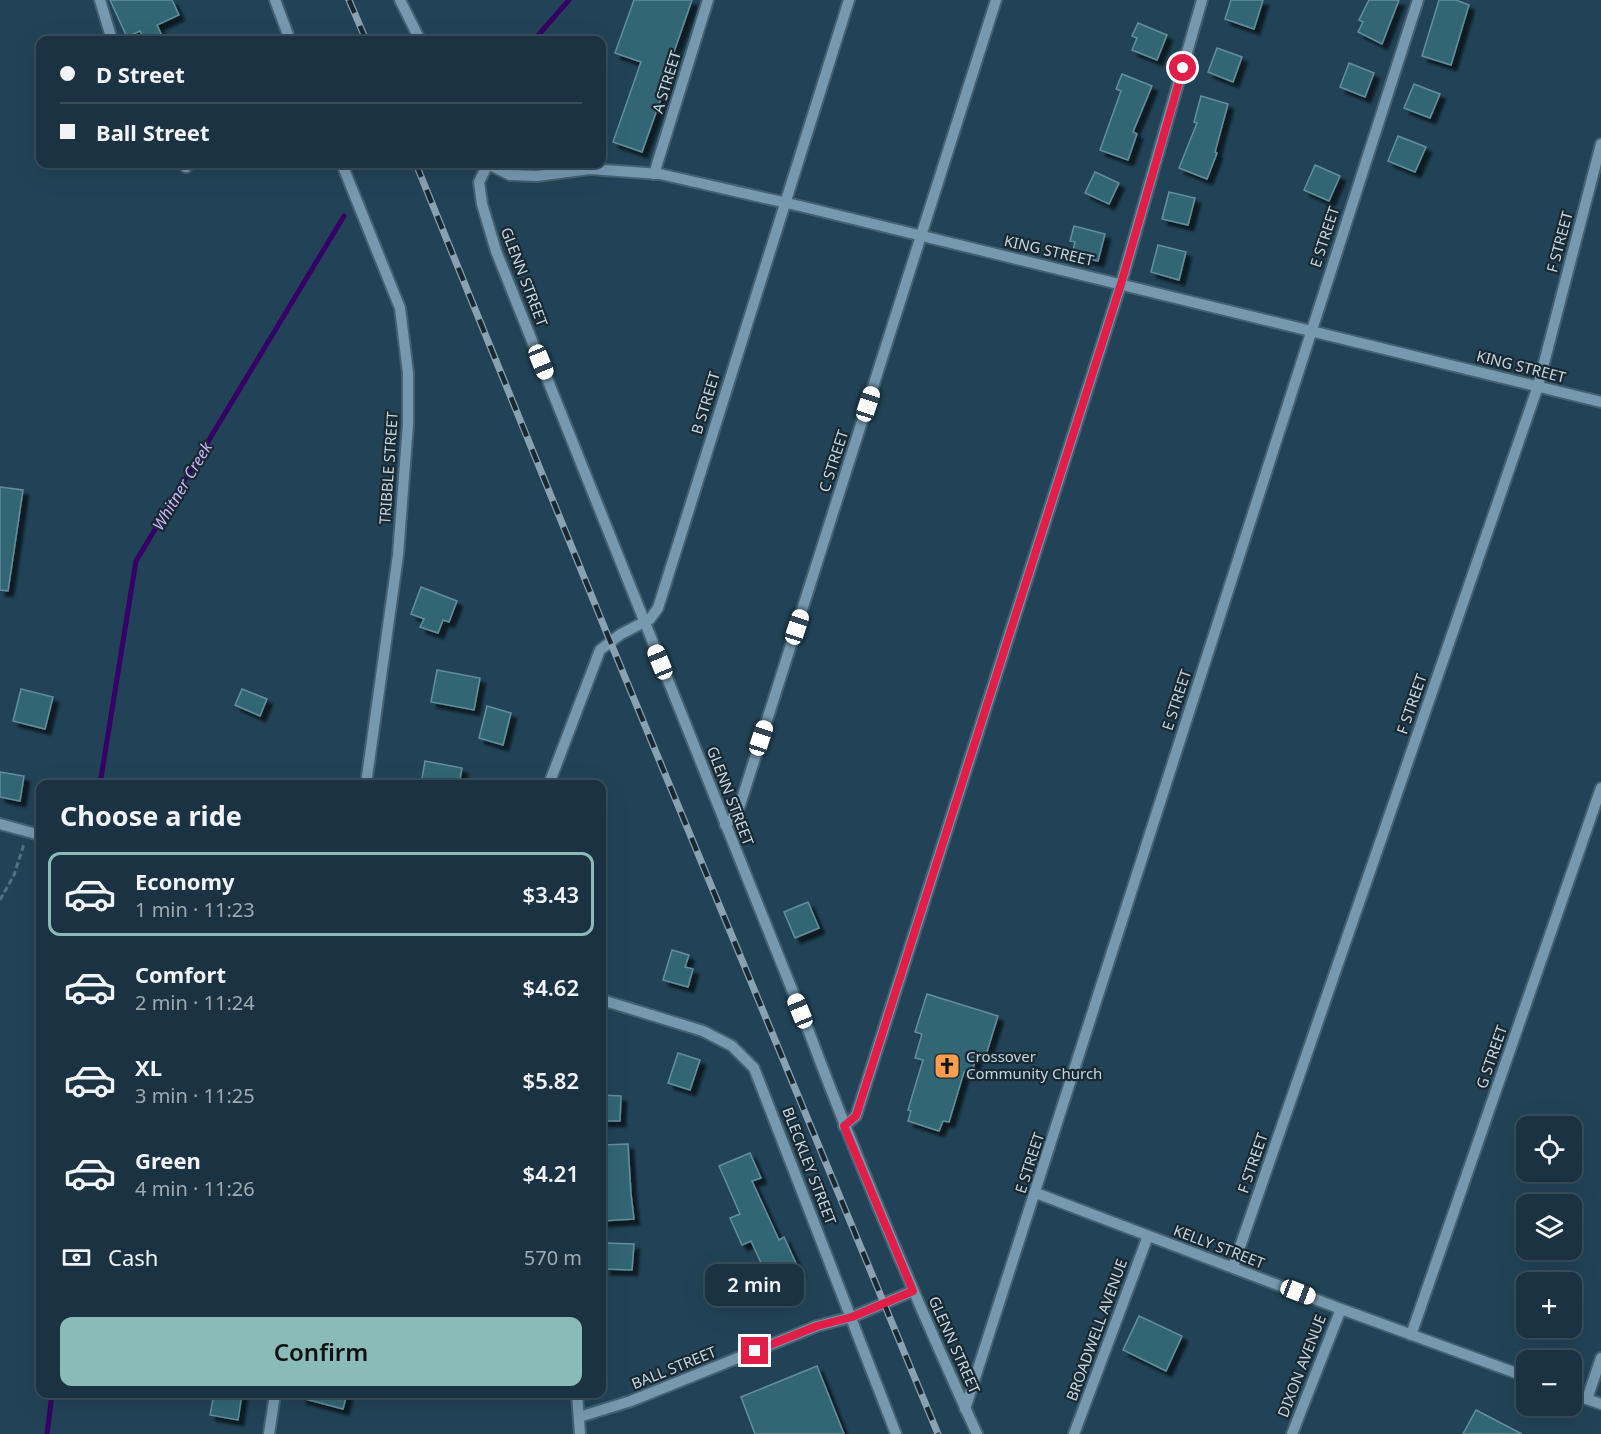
<!DOCTYPE html>
<html lang="en">
<head>
<meta charset="utf-8">
<style>
	:root { --surface:#1a3241; --page:#273e4c; --text:#f1f3f6; --muted:#9faab1; --line:#384d5a; --accent:#8bbbb9 }
	body { margin:0; font-family:"Noto Sans",sans-serif; background:var(--page); color:var(--text); height:100vh; display:flex; flex-direction:column; font-size:22px; white-space:nowrap }
	* { box-sizing:border-box; margin:0 }
	p { font-size:20px; color:var(--muted) }
	.icon { flex:none; width:33px; height:33px; fill:none; stroke:currentColor; stroke-width:2; stroke-linecap:round; stroke-linejoin:round }
	.map { position:relative; flex:1; overflow:hidden }
	.sheet { position:absolute; left:36px; top:780px; width:570px; height:618px; display:flex; flex-direction:column; background:var(--surface); border-radius:12px; box-shadow:0 6px 24px #0002,0 0 0 2px var(--line) }
	.sheet>* { flex:none }
	.hud { position:absolute; left:36px; top:36px; width:570px; height:132px; border-radius:12px; box-shadow:0 6px 24px #0002,0 0 0 2px var(--line); display:grid; align-content:center; height:132px; padding:0 24px; background:var(--surface) }
	.fabs { position:absolute; left:1516px; top:1116px; display:grid; gap:12px }
	.fabs a { display:grid; place-items:center; width:66px; height:66px; border-radius:12px; background:var(--surface); box-shadow:0 6px 24px #0002,0 0 0 2px var(--line); font-size:30px }
	.end { position:absolute; width:27px; height:27px; margin:-14px; border:8px solid #e11d48; background:#fff; box-shadow:0 0 0 3px #fff }
	.from { border-radius:50% }
	.bubble { position:absolute; height:42px; border-radius:12px; background:var(--surface); box-shadow:0 6px 24px #0002,0 0 0 2px var(--line); font-size:20px; font-weight:600; line-height:42px; text-align:center }
	.car { position:absolute; width:18px; height:36px; margin:-18px -9px; border-radius:8px; box-shadow:0 0 4px 2px #0007; background:linear-gradient(#fff 24%,#345 0 40%,#fff 0 76%,#345 0 86%,#fff 0) }
	.hud b { display:flex; align-items:center; gap:21px; height:57px; font-size:22px }
	.hud b+b { border-top:2px solid var(--line) }
	.hud i { width:15px; height:15px; background:var(--text) }
	ul { padding:0; list-style:none }
	li { display:flex; align-items:center; gap:18px; height:84px; margin:0 12px 9px; padding:0 12px; border:3px solid transparent; border-radius:12px }
	li div { flex:1 }
	li b { display:block; font-size:22px }
	li em { font-style:normal; font-weight:600 }
	li.active { border-color:var(--accent) }
	li>.icon { width:54px; height:54px; stroke-width:1.5 }
	h2 { padding:0 24px; font-size:27px; line-height:72px }
	.pay { display:flex; align-items:center; gap:15px; height:66px; padding:0 24px; font-size:22px }
	.pay p { margin-inline-start:auto }
	.button { display:flex; gap:12px; margin-top:auto; padding:12px 24px }
	.button a { flex:1; height:69px; border-radius:12px; background:var(--accent); color:#111; font-size:24px; font-weight:600; line-height:69px; text-align:center }
	.map>svg:first-child { display:block }
	.lines { fill:none; stroke-linecap:round; stroke-linejoin:round }
	.stream { stroke:#360166; stroke-width:5 }
	.building { fill:#326674; stroke:#638f9d; stroke-width:1.5; filter:url(#shadow) }
	.minor-casing { stroke:#446171; stroke-width:14 }
	.path { stroke:#547082; stroke-width:3; stroke-dasharray:6 3; stroke-linecap:butt }
	.minor { stroke:#7699b0; stroke-width:10 }
	.rail-casing { stroke:#89a1b0; stroke-width:7 }
	.rail { stroke:#192831; stroke-width:4.5; stroke-dasharray:14; stroke-linecap:butt }
	.route { stroke:#e11d48; stroke-width:8 }
	.labels { text-anchor:middle; stroke-width:4.5; stroke-linejoin:round; paint-order:stroke }
	.street-label { font-size:15px; fill:#c5d7e3; stroke:#192831 }
	.poi-label { font-size:15px; fill:#c5d7e3; stroke:#192831; text-anchor:start }
	.water-label { font-size:16px; font-style:italic; fill:#cbb3fe; stroke:#192831 }
</style>
</head>
<body>
<div class="map">
<svg width="1601" height="1434" viewBox="0 0 1601 1434">
	<defs>
		<filter id="shadow"><feDropShadow dx="5.5" dy="5.5" stdDeviation="1.5" flood-color="#0009"/></filter>
	</defs>
	<rect width="100%" height="100%" fill="#224357"/>
	<g class="lines">
		<g class="stream">
			<path d="M534 40 569 0"/>
			<path d="M100 784 136 561 344 216"/>
			<path d="M47 1434 52 1394"/>
		</g>
	</g>
	<g class="building">
		<path d="M110 0H172L179 15 157 25 164 40H145L140 31 127 37Z"/>
		<path d="M634 0H692L666 75 669 76 642 152 613 142 641 62 615 53Z"/>
		<path d="M1231 0H1263L1254 29 1225 19Z"/>
		<path d="M1369 0H1399L1382 44 1358 32 1363 22 1359 20Z"/>
		<path d="M1439 0H1456L1469 5 1451 65 1422 56Z"/>
		<path d="M1138 23 1167 35 1157 60 1132 50 1137 38 1132 36Z"/>
		<path d="M1217 48 1242 57 1233 82 1208 72Z"/>
		<path d="M1349 63 1374 73 1365 97 1340 87Z"/>
		<path d="M1122 74 1152 86 1133 132 1137 134 1128 160 1100 150 1121 91 1116 89Z"/>
		<path d="M1414 84 1440 94 1430 118 1404 108Z"/>
		<path d="M1201 96 1228 104 1215 152 1217 153 1207 179 1179 168 1197 123 1194 122Z"/>
		<path d="M1398 136 1426 147 1415 172 1388 161Z"/>
		<path d="M1315 165 1340 176 1329 201 1304 190Z"/>
		<path d="M1095 172 1119 183 1109 204 1085 193Z"/>
		<path d="M1169 192 1195 198 1188 225 1162 219Z"/>
		<path d="M1074 226 1105 234 1098 261 1072 255 1075 242 1070 241Z"/>
		<path d="M1158 245 1186 252 1179 280 1151 272Z"/>
		<path d="M0 487 23 490 8 591 0 590Z"/>
		<path d="M421 587 457 601 449 622 443 620 438 633 420 627 424 619 411 614Z"/>
		<path d="M437 670 480 678 474 710 431 702Z"/>
		<path d="M21 689 53 697 45 729 13 721Z"/>
		<path d="M242 689 267 699 260 716 235 705Z"/>
		<path d="M487 706 511 713 503 745 479 738Z"/>
		<path d="M425 761 462 768 459 784H421Z"/>
		<path d="M0 772 24 776 20 801 0 797Z"/>
		<path d="M808 902 819 928 795 938 784 912Z"/>
		<path d="M672 950 689 955 685 967 693 969 688 987 663 980Z"/>
		<path d="M927 994 998 1016 986 1055 978 1053 971 1074 964 1072 949 1122 943 1121 939 1131 908 1121 911 1111 908 1110 923 1060 915 1058 922 1034 915 1032Z"/>
		<path d="M678 1053 700 1060 690 1090 668 1083Z"/>
		<path d="M602 1095 621 1096 620 1121H602Z"/>
		<path d="M628 1144 631 1194 634 1219 602 1221V1145Z"/>
		<path d="M750 1153 761 1178 752 1181 779 1240 784 1237 800 1272 781 1281 775 1270 766 1274 751 1241 742 1245 730 1218 740 1214 719 1166Z"/>
		<path d="M607 1243 634 1244 632 1270 605 1269Z"/>
		<path d="M1139 1316 1182 1336 1166 1371 1123 1350Z"/>
		<path d="M817 1366 844 1434H755L741 1397Z"/>
		<path d="M214 1394H242L238 1420 210 1415Z"/>
		<path d="M301 1394H347L343 1409 301 1398Z"/>
		<path d="M1476 1410 1522 1434H1463Z"/>
	</g>
	<g class="lines">
		<g class="minor-casing">
			<g id="minor">
				<path d="M100 0 112 40"/>
				<path d="M275 0 290 40"/>
				<path d="M400 0 420 40"/>
				<path d="M184 164 186 167 190 164"/>
				<path d="M342 164 400 308 408 373V424L398 555 366 784"/>
				<path d="M488 164 479 182 482 204 496 251 809 1032C860 1168 917 1302 977 1434"/>
				<path d="M488 164 510 175 537 176 590 169 660 174 800 206 1601 402"/>
				<path d="M654 174 708 0"/>
				<path d="M549 784 600 650 621 634 650 619 658 608 849 0"/>
				<path d="M0 824 40 835"/>
				<path d="M725 825 732 819 740 805 996 0"/>
				<path d="M602 1000 703 1031 732 1046 754 1068 896 1434"/>
				<path d="M844 1126 856 1116 1121 284 1202 0"/>
				<path d="M1036 1193 1341 1309 1527 1377"/>
				<path d="M1233 1267 1538 386 1601 144"/>
				<path d="M1411 1335 1601 788"/>
				<path d="M577 1394 580 1434"/>
				<path d="M1572 1394 1601 1404"/>
				<path d="M1587 1399 1601 1358"/>
				<path d="M965 1409 1418 0"/>
				<path d="M579 1417 631 1401 817 1326 852 1317 913 1291"/>
				<path d="M269 1434 275 1394"/>
				<path d="M1074 1434 1148 1236"/>
				<path d="M1292 1434 1341 1309"/>
			</g>
		</g>
		<path class="path" d="M0 900 14 875 24 844"/>
		<use href="#minor" class="minor"/>
		<g class="rail-casing">
			<g id="rail">
				<path d="M349 0 366 40"/>
				<path d="M416 164 610 641 938 1434"/>
			</g>
		</g>
		<use href="#rail" class="rail"/>
	</g>
	<g class="lines">
		<path class="route" d="M755 1351 817 1326 852 1317 913 1291 844 1126 856 1116 1121 284 1183 68"/>
	</g>
	<defs>
		<g id="church-square" transform="scale(1.35)"><rect x="-9" y="-9" width="18" height="18" rx="4" fill="#fb9e50" stroke="#192831"/><path d="M-1.2-6h2.4v3.5h3.3v2.4h-3.3V6h-2.4V-.1h-3.3v-2.4h3.3Z" fill="#111"/></g>
	</defs>
	<g fill-rule="evenodd">
		<use href="#church-square" x="947" y="1066"/>
	</g>
	<g class="labels">
		<g class="street-label">
			<text transform="translate(667 82) rotate(-73)" y="5">A STREET</text>
			<text transform="translate(1325 237) rotate(-72)" y="5">E STREET</text>
			<text transform="translate(1560 242) rotate(-75)" y="5">F STREET</text>
			<text transform="translate(1049 251) rotate(13)" y="5">KING STREET</text>
			<text transform="translate(524 277) rotate(69)" y="5">GLENN STREET</text>
			<text transform="translate(1521 367) rotate(14)" y="5">KING STREET</text>
			<text transform="translate(706 403) rotate(-73)" y="5">B STREET</text>
			<text transform="translate(834 461) rotate(-72)" y="5">C STREET</text>
			<text transform="translate(389 468) rotate(-86)" y="5">TRIBBLE STREET</text>
			<text transform="translate(1177 700) rotate(-72)" y="5">E STREET</text>
			<text transform="translate(1412 704) rotate(-71)" y="5">F STREET</text>
			<text transform="translate(730 796) rotate(69)" y="5">GLENN STREET</text>
			<text transform="translate(1492 1057) rotate(-71)" y="5">G STREET</text>
			<text transform="translate(1030 1163) rotate(-72)" y="5">E STREET</text>
			<text transform="translate(1253 1163) rotate(-71)" y="5">F STREET</text>
			<text transform="translate(809 1166) rotate(69)" y="5">BLECKLEY STREET</text>
			<text transform="translate(1219 1247) rotate(21)" y="5">KELLY STREET</text>
			<text transform="translate(1097 1330) rotate(-70)" y="5">BROADWELL AVENUE</text>
			<text transform="translate(954 1345) rotate(66)" y="5">GLENN STREET</text>
			<text transform="translate(1302 1366) rotate(-69)" y="5">DIXON AVENUE</text>
			<text transform="translate(674 1368) rotate(-22)" y="5">BALL STREET</text>
		</g>
		<g class="poi-label">
			<text x="966" y="1062">Crossover<tspan x="966" dy="17">Community Church</tspan></text>
		</g>
		<g class="water-label">
			<text transform="translate(182 486) rotate(-59)" y="6">Whitner Creek</text>
		</g>
	</g>
</svg>
<div class="fabs">
<a><svg class="icon" aria-label="locate" viewBox="0 0 24 24"><circle cx="12" cy="12" r="6"/><path d="M12 2v4M12 18v4M2 12h4M18 12h4"/></svg></a>
<a><svg class="icon" aria-label="layers" viewBox="0 0 24 24"><path d="M12 4l9 5-9 5-9-5zM3 14l9 5 9-5"/></svg></a>
<a>+</a>
<a>−</a>
</div>
<i class="end from" style="left:1183px;top:68px"></i>
<i class="end" style="left:755px;top:1351px"></i>
<div class="bubble" style="left:705px;top:1264px;width:99px">2 min</div>
<i class="car" style="left:541px;top:362px;rotate:158deg"></i>
<i class="car" style="left:868px;top:404px;rotate:18deg"></i>
<i class="car" style="left:797px;top:627px;rotate:18deg"></i>
<i class="car" style="left:660px;top:662px;rotate:338deg"></i>
<i class="car" style="left:761px;top:738px;rotate:18deg"></i>
<i class="car" style="left:800px;top:1011px;rotate:338deg"></i>
<i class="car" style="left:1298px;top:1292px;rotate:111deg"></i>
<div class="hud">
<b><i class="from"></i>D Street</b>
<b><i></i>Ball Street</b>
</div>
<section class="sheet">
<h2>Choose a ride</h2>
<ul>
<li class="active"><svg class="icon" aria-label="car" viewBox="0 0 24 24"><path d="M5 17H2v-5l4-1 3-4h7l3 4 3 1v5h-3M9 17h6M6 11h13"/><circle cx="7" cy="17" r="2"/><circle cx="17" cy="17" r="2"/></svg><div><b>Economy</b><p>1 min · 11:23</p></div><em>$3.43</em></li>
<li><svg class="icon" aria-label="car" viewBox="0 0 24 24"><path d="M5 17H2v-5l4-1 3-4h7l3 4 3 1v5h-3M9 17h6M6 11h13"/><circle cx="7" cy="17" r="2"/><circle cx="17" cy="17" r="2"/></svg><div><b>Comfort</b><p>2 min · 11:24</p></div><em>$4.62</em></li>
<li><svg class="icon" aria-label="car" viewBox="0 0 24 24"><path d="M5 17H2v-5l4-1 3-4h7l3 4 3 1v5h-3M9 17h6M6 11h13"/><circle cx="7" cy="17" r="2"/><circle cx="17" cy="17" r="2"/></svg><div><b>XL</b><p>3 min · 11:25</p></div><em>$5.82</em></li>
<li><svg class="icon" aria-label="car" viewBox="0 0 24 24"><path d="M5 17H2v-5l4-1 3-4h7l3 4 3 1v5h-3M9 17h6M6 11h13"/><circle cx="7" cy="17" r="2"/><circle cx="17" cy="17" r="2"/></svg><div><b>Green</b><p>4 min · 11:26</p></div><em>$4.21</em></li>
</ul>
<div class="pay"><svg class="icon" aria-label="cash" viewBox="0 0 24 24"><path d="M3 7h18v10H3z"/><circle cx="12" cy="12" r="2"/></svg>Cash<p>570 m</p></div>
<div class="button"><a>Confirm</a></div>
</section>
</div>
</body>
</html>
